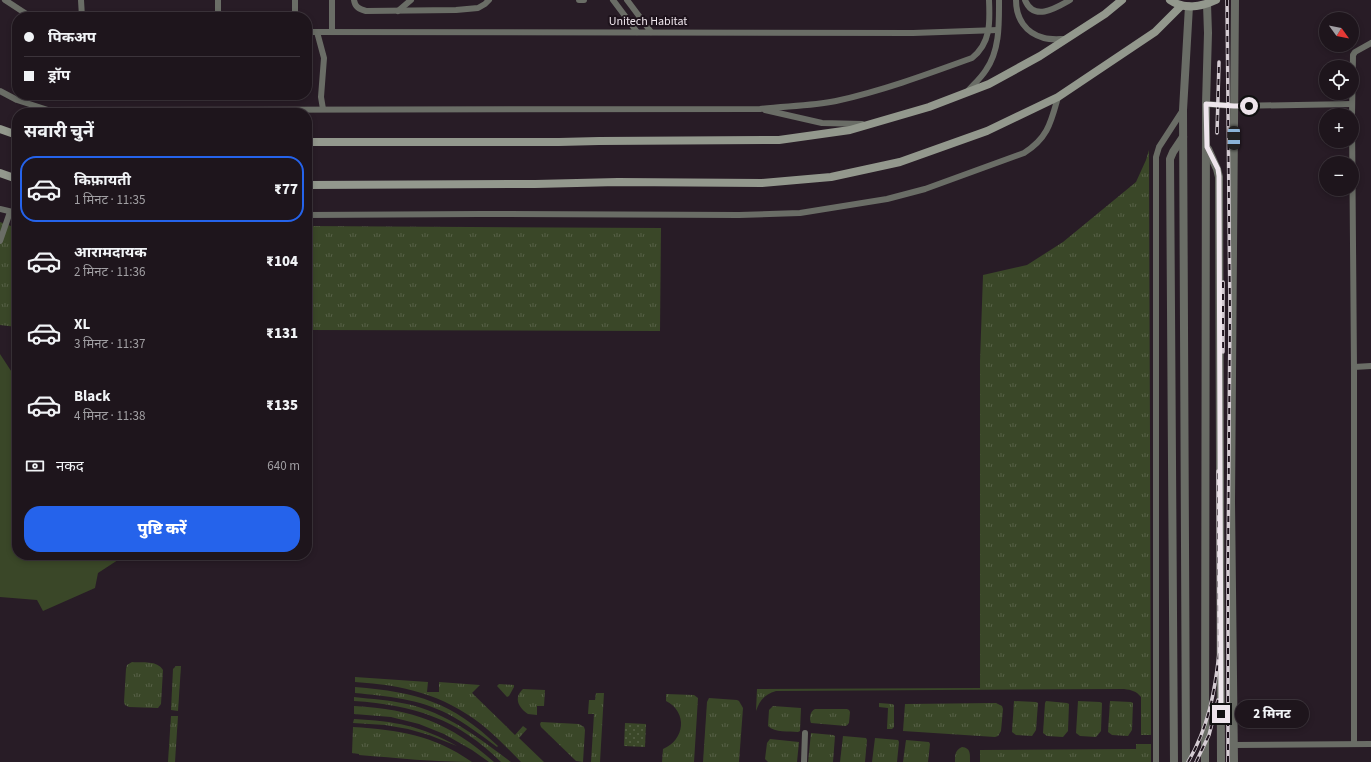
<!DOCTYPE html>
<html lang="hi">
<head>
<meta charset="utf-8">
<style>
	:root { --surface:#1e151c; --page:#2b2229; --text:#f1f3f6; --muted:#a19fa3; --line:#3c343b; --accent:#2563eb }
	body { margin:0; font-family:"Source Sans 3","Noto Sans Devanagari",sans-serif; background:var(--page); color:var(--text); height:100vh; display:flex; flex-direction:column; font-size:15px; white-space:nowrap }
	* { box-sizing:border-box; margin:0 }
	p { font-size:13px; color:var(--muted) }
	.icon { flex:none; width:22px; height:22px; fill:none; stroke:currentColor; stroke-width:2; stroke-linecap:round; stroke-linejoin:round }
	.map { position:relative; flex:1; overflow:hidden }
	.sheet { position:absolute; left:12px; top:108px; width:300px; height:452px; display:flex; flex-direction:column; background:var(--surface); border-radius:16px; box-shadow:0 2px 6px #0003,0 0 0 1px var(--line) }
	.sheet>* { flex:none }
	.guide { position:absolute; left:12px; top:12px; width:300px; height:88px; border-radius:16px; box-shadow:0 2px 6px #0003,0 0 0 1px var(--line); display:grid; align-content:center; height:88px; padding:0 12px; background:var(--surface) }
	.needle { width:26px; rotate:123deg }
	.controls { position:absolute; left:1319px; top:12px; display:grid; gap:8px }
	.controls a { display:grid; place-items:center; width:40px; height:40px; border-radius:50%; background:var(--surface); box-shadow:0 2px 6px #0003,0 0 0 1px var(--line); font-size:20px }
	.end { position:absolute; width:18px; height:18px; margin:-9px; border:5px solid #eee5ec; background:#111; box-shadow:0 0 0 2px #111 }
	.from { border-radius:50% }
	.bubble { position:absolute; height:28px; border-radius:14px; background:var(--surface); box-shadow:0 2px 6px #0003,0 0 0 1px var(--line); font-size:13px; font-weight:800; line-height:28px; text-align:center }
	.car { position:absolute; width:12px; height:24px; margin:-12px -6px; border-radius:5px; box-shadow:0 0 3px 1px #0007; background:linear-gradient(#222 24%,#8ab4d8 0 40%,#222 0 76%,#8ab4d8 0 86%,#222 0) }
	.guide b { display:flex; align-items:center; gap:14px; height:38px; font-size:15px }
	.guide b+b { border-top:1px solid var(--line) }
	.guide i { width:10px; height:10px; background:var(--text) }
	ul { padding:0; list-style:none }
	li { display:flex; align-items:center; gap:12px; height:66px; margin:0 8px 6px; padding:0 4px; border:2px solid transparent; border-radius:16px }
	li div { flex:1 }
	li b { display:block; font-size:15px }
	li em { font-style:normal; font-weight:800 }
	li.on { border-color:var(--accent) }
	li>.icon { width:36px; height:36px; stroke-width:1.5 }
	h2 { padding:0 12px; font-size:18px; line-height:48px }
	.pay { display:flex; align-items:center; gap:10px; height:44px; padding:0 12px; font-size:15px }
	.pay p { margin-inline-start:auto }
	.button { display:flex; gap:8px; margin-top:auto; padding:8px 12px }
	.button a { flex:1; height:46px; border-radius:16px; background:var(--accent); color:#fff; font-size:16px; font-weight:800; line-height:46px; text-align:center }
	.map>svg:first-child { display:block }
	.grass { fill:url(#grass-tufts) }
	.park { fill:url(#park-dots) }
	.pitch { fill:#3a4728 }
	.lines { fill:none; stroke-linecap:round; stroke-linejoin:round }
	.minor { stroke:#6a6d66; stroke-width:6 }
	.tertiary { stroke:#6a6d66; stroke-width:8 }
	.secondary { stroke:#93988d; stroke-width:8 }
	.rail-casing { stroke:#d5ccd3; stroke-width:3.5 }
	.rail { stroke:#1e131c; stroke-width:2; stroke-dasharray:6; stroke-linecap:butt }
	.route { stroke:#eee5ec; stroke-width:5 }
	.labels { text-anchor:middle; stroke-width:4; stroke-linejoin:round; paint-order:stroke }
	.street-label { font-size:12px; fill:#eee5ec; stroke:#1e131c }
</style>
</head>
<body>
<div class="map">
<svg width="1371" height="762" viewBox="0 0 1371 762">
	<defs>
		<pattern id="grass-tufts" width="24" height="20" patternUnits="userSpaceOnUse"><rect width="24" height="20" fill="#3a4728"/><path d="M3 7l-1-3M5 7V3M7 7l1-3M15 17l-1-3M17 17v-4M19 17l1-3" fill="none" stroke="#576147"/></pattern>
		<pattern id="park-dots" width="8" height="8" patternUnits="userSpaceOnUse"><rect width="8" height="8" fill="#3a4728"/><path d="M2 2h.1M6 6h.1" fill="none" stroke="#576147" stroke-width="1.8" stroke-linecap="round"/></pattern>
	</defs>
	<rect width="100%" height="100%" fill="#281c26"/>
	<g class="grass">
		<path d="M1149 150 1151 735H1141V697C1136 691 1132 690 1124 689L776 691C765 694 760 700 756 711L757 689 980 688V361L983 275 1027 265 1063 242 1136 182 1146 160Z"/>
		<path d="M0 222 11 226H17V327L0 325Z"/>
		<path d="M307 226 661 228 660 331 307 330Z"/>
		<path d="M132 662C143 663 157 660 163 670L161 704 158 708 129 707 125 705 124 702 126 669 127 665Z"/>
		<path d="M176 666H181L178 711 171 710 173 669Z"/>
		<path d="M355 677 428 682 427 692H439V682L480 685 472 693 515 735 523 726 527 729 519 738 544 762H521C508 749 495 735 481 724 442 694 403 685 355 682Z"/>
		<path d="M499 684 514 685V687L509 696 507 697 497 686Z"/>
		<path d="M355 687C417 692 452 702 498 746L497 747C481 735 465 723 448 714 419 699 387 696 355 693Z"/>
		<path d="M523 689 545 690 544 706H537V715L528 714C519 708 513 698 523 689Z"/>
		<path d="M596 693H604L600 762H591L594 714H588L589 700H595Z"/>
		<path d="M666 694 694 695 698 698 694 762H662L663 749C685 740 688 712 666 701Z"/>
		<path d="M354 697C372 699 389 700 407 704 447 713 479 738 511 762H501C458 719 414 705 354 701Z"/>
		<path d="M709 698 737 700 739 701 743 708 739 762H703L707 702Z"/>
		<path d="M1014 701 1036 702 1038 703 1036 730 1032 736 1016 735 1012 732Z"/>
		<path d="M1046 701 1067 703 1069 704 1068 731 1063 737 1047 736 1043 733 1045 703Z"/>
		<path d="M1078 701 1100 702 1102 703 1101 731 1096 737 1080 736 1076 733Z"/>
		<path d="M1110 701 1131 702 1133 703 1132 730 1128 736 1112 735 1108 732Z"/>
		<path d="M879 703 892 704 894 705V727L892 729H887L888 708 879 707Z"/>
		<path d="M996 703 1002 706 1003 709 1001 731 998 736 995 737 903 731 905 704Z"/>
		<path d="M354 706C413 709 450 723 494 762H489L472 750 444 734 419 724 391 717 354 714Z"/>
		<path d="M773 706 801 708 800 731 798 732C789 731 775 733 768 726L769 710Z"/>
		<path d="M815 709H847L849 710 850 712 849 723 846 726 811 723C809 719 810 711 815 709Z"/>
		<path d="M171 716H178L175 762H168Z"/>
		<path d="M354 719C394 721 422 726 457 746L429 735 408 729 385 725 353 723Z"/>
		<path d="M541 722 579 724 584 727 585 730 583 762 576 761 541 727 540 724Z"/>
		<path d="M353 727C399 730 433 735 472 762 434 762 397 758 359 755V754L352 753Z"/>
		<path d="M811 733 833 735 835 736 833 762H808Z"/>
		<path d="M843 736 866 738 867 740 865 762H840Z"/>
		<path d="M875 738 898 740 899 742 897 762H872Z"/>
		<path d="M770 739 799 742 797 762H768L765 759 767 743Z"/>
		<path d="M906 740 929 742 930 744 928 762H903Z"/>
		<path d="M1136 744H1151V762H980V750L1136 749Z"/>
		<path d="M962 747C971 748 970 754 970 762H955C955 755 955 750 962 747Z"/>
	</g>
	<path class="park" d="M625 723 646 724 645 747 624 746Z"/>
	<path class="pitch" d="M0 354 17 380V555H119L121 558 98 573 95 588 43 611 37 600 0 597Z"/>
	<g class="lines">
		<g class="minor">
			<path d="M5 0 31 17"/>
			<path d="M81 0 82 17"/>
			<path d="M295 0V17"/>
			<path d="M354 0C355 7 359 9 366 11L456 10 478 8 485 4 489 0"/>
			<path d="M579 0H584"/>
			<path d="M613 0 637 32"/>
			<path d="M627 0 651 32"/>
			<path d="M1016 0C1016 18 1025 33 1044 38 1051 40 1059 39 1066 39"/>
			<path d="M1025 0C1034 22 1056 8 1070 0"/>
			<path d="M398 11 411 0"/>
			<path d="M218 17V0"/>
			<path d="M332 31V0"/>
			<path d="M307 32 913 33 998 30"/>
			<path d="M317 32 324 58 321 97 323 109"/>
			<path d="M0 91 17 100 48 110 760 109C785 106 811 106 836 101 882 91 928 74 972 58 991 43 990 22 989 0"/>
			<path d="M967 92C973 85 981 78 986 70 1000 50 999 23 999 0"/>
			<path d="M1206 104 1234 106 1352 104"/>
			<path d="M765 110 822 123 862 124"/>
			<path d="M1352 115 1353 55 1355 52 1371 43"/>
			<path d="M1352 119 1354 367V744"/>
			<path d="M0 209 17 213"/>
			<path d="M307 215 479 214 739 215 800 213 887 199 925 189 1024 153C1048 138 1051 122 1058 97"/>
			<path d="M0 241 10 212"/>
			<path d="M1354 367 1371 366"/>
			<path d="M1234 745 1371 744"/>
			<path d="M804 762 805 733"/>
			<path d="M1156 762V157L1159 147 1183 110"/>
		</g>
		<g class="tertiary">
			<path d="M1208 149 1217 169 1219 177 1221 762"/>
			<path d="M1174 762 1170 159 1173 152 1183 137"/>
			<path d="M1186 762 1183 110 1189 6"/>
			<path d="M1205 762 1206 104 1208 33 1207 4"/>
			<path d="M1234 762 1231 502 1235 0"/>
		</g>
		<g class="secondary">
			<path d="M1170 0C1184 10 1201 7 1216 0"/>
			<path d="M0 129 17 135"/>
			<path d="M307 142H559L599 141 779 140 850 130 929 107 989 84 1040 56 1105 14 1122 0"/>
			<path d="M0 173 17 179"/>
			<path d="M307 185 535 184 618 182 762 183 831 177 900 162 987 131 1058 97 1155 32 1181 6"/>
		</g>
		<g class="rail-casing">
			<g id="rail">
				<path d="M1227 0 1230 316 1228 562V762"/>
				<path d="M1217 133 1219 62"/>
				<path d="M1223 282V352"/>
				<path d="M1188 762C1208 728 1215 692 1219 653L1218 471"/>
				<path d="M1196 762 1209 735 1218 700"/>
			</g>
		</g>
		<use href="#rail" class="rail"/>
	</g>
	<g class="lines">
		<path class="route" d="M1221 714 1219 176 1218 169 1207 147 1206 104 1234 106H1249"/>
	</g>
	<g class="labels">
		<g class="street-label">
			<text x="648" y="25">Unitech Habitat</text>
		</g>
	</g>
</svg>
<div class="controls">
<a><svg class="needle" viewBox="-14 -14 28 28"><path d="M0-13l5 13h-10z" fill="#e53935"/><path d="M0 13l5-13h-10z" fill="#a19fa3"/></svg></a>
<a><svg class="icon" aria-label="locate" viewBox="0 0 24 24"><circle cx="12" cy="12" r="6"/><path d="M12 2v4M12 18v4M2 12h4M18 12h4"/></svg></a>
<a>+</a>
<a>−</a>
</div>
<i class="end from" style="left:1249px;top:106px"></i>
<i class="end" style="left:1221px;top:714px"></i>
<div class="bubble" style="left:1235px;top:700px;width:74px">2 मिनट</div>
<i class="car" style="left:1234px;top:138px;rotate:180deg"></i>
<div class="guide">
<b><i class="from"></i>पिकअप</b>
<b><i></i>ड्रॉप</b>
</div>
<section class="sheet">
<h2>सवारी चुनें</h2>
<ul>
<li class="on"><svg class="icon" aria-label="car" viewBox="0 0 24 24"><path d="M5 17H2v-5l4-1 3-4h7l3 4 3 1v5h-3M9 17h6M6 11h13"/><circle cx="7" cy="17" r="2"/><circle cx="17" cy="17" r="2"/></svg><div><b>किफ़ायती</b><p>1 मिनट · 11:35</p></div><em>₹77</em></li>
<li><svg class="icon" aria-label="car" viewBox="0 0 24 24"><path d="M5 17H2v-5l4-1 3-4h7l3 4 3 1v5h-3M9 17h6M6 11h13"/><circle cx="7" cy="17" r="2"/><circle cx="17" cy="17" r="2"/></svg><div><b>आरामदायक</b><p>2 मिनट · 11:36</p></div><em>₹104</em></li>
<li><svg class="icon" aria-label="car" viewBox="0 0 24 24"><path d="M5 17H2v-5l4-1 3-4h7l3 4 3 1v5h-3M9 17h6M6 11h13"/><circle cx="7" cy="17" r="2"/><circle cx="17" cy="17" r="2"/></svg><div><b>XL</b><p>3 मिनट · 11:37</p></div><em>₹131</em></li>
<li><svg class="icon" aria-label="car" viewBox="0 0 24 24"><path d="M5 17H2v-5l4-1 3-4h7l3 4 3 1v5h-3M9 17h6M6 11h13"/><circle cx="7" cy="17" r="2"/><circle cx="17" cy="17" r="2"/></svg><div><b>Black</b><p>4 मिनट · 11:38</p></div><em>₹135</em></li>
</ul>
<div class="pay"><svg class="icon" aria-label="cash" viewBox="0 0 24 24"><path d="M3 7h18v10H3z"/><circle cx="12" cy="12" r="2"/></svg>नकद<p>640 m</p></div>
<div class="button"><a>पुष्टि करें</a></div>
</section>
</div>
</body>
</html>
